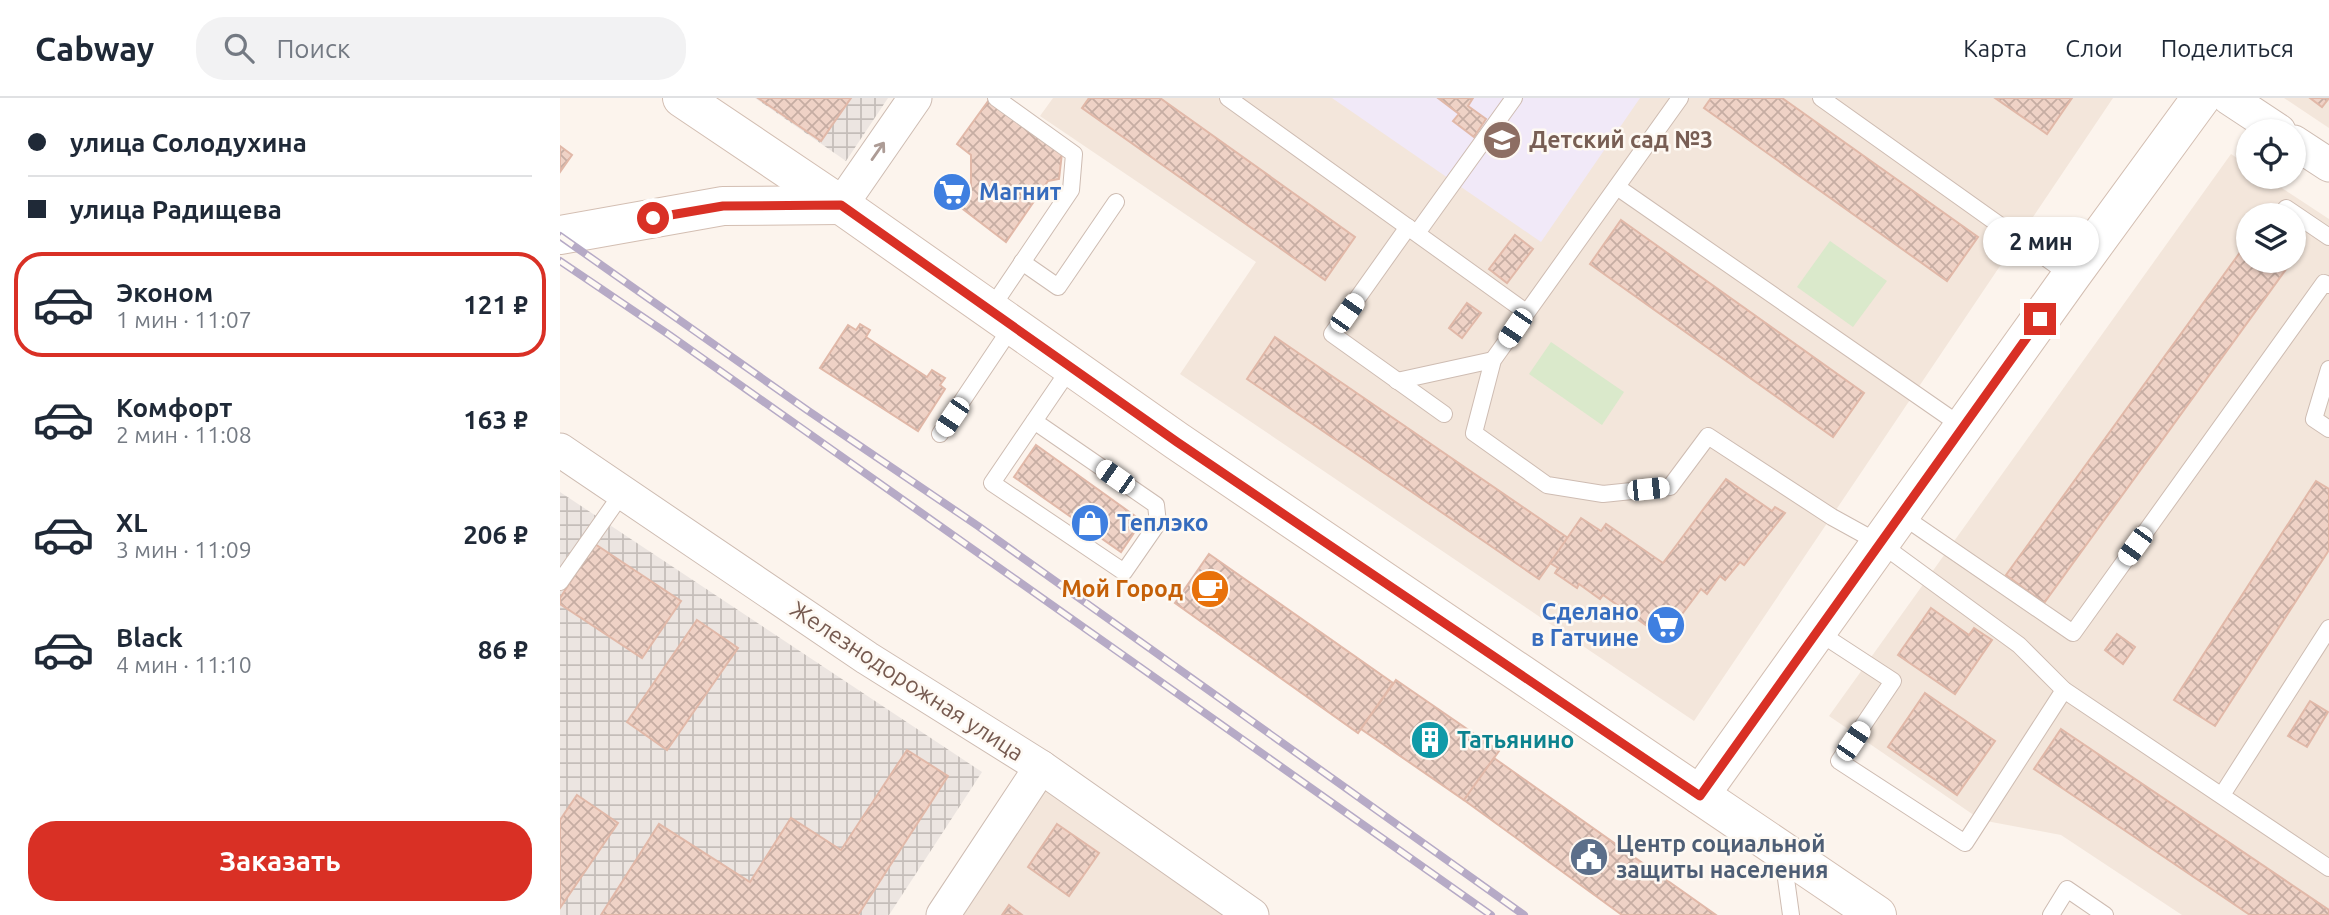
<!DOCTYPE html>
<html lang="ru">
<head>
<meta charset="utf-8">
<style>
	:root { --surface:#fff; --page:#f2f2f3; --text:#1f2937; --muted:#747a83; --line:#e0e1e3; --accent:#d93025 }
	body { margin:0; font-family:Ubuntu,sans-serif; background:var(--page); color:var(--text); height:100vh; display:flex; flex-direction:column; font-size:26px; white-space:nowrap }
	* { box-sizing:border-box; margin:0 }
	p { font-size:23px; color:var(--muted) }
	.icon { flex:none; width:38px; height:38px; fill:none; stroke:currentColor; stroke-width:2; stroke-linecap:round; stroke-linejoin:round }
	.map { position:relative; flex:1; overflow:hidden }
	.sheet { display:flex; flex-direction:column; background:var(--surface); width:560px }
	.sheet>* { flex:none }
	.top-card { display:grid; align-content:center; height:154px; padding:0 28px; background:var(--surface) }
	.tools { position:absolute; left:1676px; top:21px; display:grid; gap:14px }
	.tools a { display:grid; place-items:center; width:70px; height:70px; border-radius:50%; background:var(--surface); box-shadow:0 2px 5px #0004; font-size:35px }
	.end { position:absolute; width:32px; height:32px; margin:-16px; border:9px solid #d93025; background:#fff; box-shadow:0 0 0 4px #fff }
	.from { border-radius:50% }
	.bubble { position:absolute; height:49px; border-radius:24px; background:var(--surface); box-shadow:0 2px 5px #0004; font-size:23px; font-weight:700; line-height:49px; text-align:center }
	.car { position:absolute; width:21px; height:42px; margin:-21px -10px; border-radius:9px; box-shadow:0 0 5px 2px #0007; background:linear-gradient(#fff 24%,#345 0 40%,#fff 0 76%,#345 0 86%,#fff 0) }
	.top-card b { display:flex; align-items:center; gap:24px; height:66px; font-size:26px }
	.top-card b+b { border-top:2px solid var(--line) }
	.top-card i { width:18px; height:18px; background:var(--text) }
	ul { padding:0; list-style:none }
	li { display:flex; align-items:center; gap:21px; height:105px; margin:0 14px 10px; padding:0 14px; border:4px solid transparent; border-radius:28px }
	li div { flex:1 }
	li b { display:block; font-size:26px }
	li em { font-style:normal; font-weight:700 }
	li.selected { border-color:var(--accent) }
	li>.icon { width:63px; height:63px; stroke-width:1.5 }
	.primary-button { display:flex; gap:14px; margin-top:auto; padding:14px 28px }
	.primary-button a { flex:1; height:80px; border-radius:28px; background:var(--accent); color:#fff; font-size:28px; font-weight:700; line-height:80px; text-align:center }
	header { display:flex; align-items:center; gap:42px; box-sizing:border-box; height:98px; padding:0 35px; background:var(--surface); border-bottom:2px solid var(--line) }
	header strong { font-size:33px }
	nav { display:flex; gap:38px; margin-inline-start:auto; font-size:24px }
	.search { width:490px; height:63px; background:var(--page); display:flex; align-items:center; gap:18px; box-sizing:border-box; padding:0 24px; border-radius:28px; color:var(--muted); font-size:26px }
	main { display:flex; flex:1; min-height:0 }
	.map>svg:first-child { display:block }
	.residential { fill:#f3e6db; fill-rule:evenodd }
	.industrial { fill:url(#industrial-grid) }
	.education { fill:#f1e9f8 }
	.green { fill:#dae9cb }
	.building { fill:url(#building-cross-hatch); stroke:#e1b8a8; stroke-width:2 }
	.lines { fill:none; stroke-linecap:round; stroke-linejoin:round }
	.lane-casing { stroke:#cebcb2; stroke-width:18 }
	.street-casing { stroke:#cebcb2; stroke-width:35 }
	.secondary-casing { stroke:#d3beb2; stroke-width:40 }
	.lane { stroke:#fff; stroke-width:16 }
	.street { stroke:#fff; stroke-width:33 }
	.secondary { stroke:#fff; stroke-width:38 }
	.rail-casing { stroke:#b6aac6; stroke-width:8 }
	.rail { stroke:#fef9f3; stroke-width:5; stroke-dasharray:16; stroke-linecap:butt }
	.oneway { stroke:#ad9c96 }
	.route { stroke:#d93025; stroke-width:9 }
	.labels { text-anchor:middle; stroke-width:5; stroke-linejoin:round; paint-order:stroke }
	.education-label { font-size:23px; font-weight:bold; fill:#785e54; stroke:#fef9f3; text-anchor:start }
	.shop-label { font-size:23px; font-weight:bold; fill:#366cbe; stroke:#fef9f3; text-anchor:start }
	.food-label { font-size:23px; font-weight:bold; fill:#c56008; stroke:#fef9f3; text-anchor:end }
	.street-label { font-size:23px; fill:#765a50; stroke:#fef9f3 }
	.culture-label { font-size:23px; font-weight:bold; fill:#0d838f; stroke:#fef9f3; text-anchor:start }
	.service-label { font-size:23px; font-weight:bold; fill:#4e5e75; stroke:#fef9f3; text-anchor:start }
</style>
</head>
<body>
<header>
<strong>Cabway</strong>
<div class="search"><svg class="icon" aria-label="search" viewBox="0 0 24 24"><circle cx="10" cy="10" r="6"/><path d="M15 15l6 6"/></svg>Поиск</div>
<nav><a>Карта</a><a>Слои</a><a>Поделиться</a></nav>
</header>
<main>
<section class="sheet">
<div class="top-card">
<b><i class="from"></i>улица Солодухина</b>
<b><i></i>улица Радищева</b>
</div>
<ul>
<li class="selected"><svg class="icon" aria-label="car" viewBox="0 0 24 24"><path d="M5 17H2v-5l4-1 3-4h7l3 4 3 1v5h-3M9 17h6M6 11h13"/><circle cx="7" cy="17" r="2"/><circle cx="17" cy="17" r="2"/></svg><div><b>Эконом</b><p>1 мин · 11:07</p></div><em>121 ₽</em></li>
<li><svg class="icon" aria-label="car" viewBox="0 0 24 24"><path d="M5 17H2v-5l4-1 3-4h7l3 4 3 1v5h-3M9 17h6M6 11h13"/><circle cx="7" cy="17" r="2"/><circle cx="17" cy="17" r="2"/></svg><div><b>Комфорт</b><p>2 мин · 11:08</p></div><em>163 ₽</em></li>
<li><svg class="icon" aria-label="car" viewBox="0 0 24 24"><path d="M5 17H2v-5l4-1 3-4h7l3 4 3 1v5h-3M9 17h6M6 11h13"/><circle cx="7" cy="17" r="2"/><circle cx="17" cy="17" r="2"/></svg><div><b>XL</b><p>3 мин · 11:09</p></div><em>206 ₽</em></li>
<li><svg class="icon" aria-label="car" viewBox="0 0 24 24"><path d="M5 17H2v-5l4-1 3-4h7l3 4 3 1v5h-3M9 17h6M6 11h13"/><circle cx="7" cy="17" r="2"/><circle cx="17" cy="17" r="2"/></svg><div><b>Black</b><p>4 мин · 11:10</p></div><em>86 ₽</em></li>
</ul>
<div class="primary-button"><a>Заказать</a></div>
</section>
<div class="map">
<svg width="1769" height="817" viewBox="0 0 1769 817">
	<defs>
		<pattern id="industrial-grid" width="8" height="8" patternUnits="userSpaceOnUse" patternTransform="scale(1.75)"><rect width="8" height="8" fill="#ece5e1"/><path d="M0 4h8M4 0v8" fill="none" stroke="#c4bdb9"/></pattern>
		<pattern id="building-cross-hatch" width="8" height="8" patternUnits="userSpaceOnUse" patternTransform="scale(1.75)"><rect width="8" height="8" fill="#efd2c6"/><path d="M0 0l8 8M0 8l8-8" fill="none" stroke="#c6ada3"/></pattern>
	</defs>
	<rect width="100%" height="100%" fill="#fcf4ed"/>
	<g class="residential">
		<path d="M493 0H1553L1134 623 620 276 696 164 480 18Z"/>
		<path d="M1724 0H1769V30Z"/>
		<path d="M1671 56 1689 68V79H1705L1769 121V817H1622L1501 737 1421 722 1269 618ZM1689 117H1734V163H1689Z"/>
		<path d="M484 690 663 817H402Z"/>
	</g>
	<g class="industrial">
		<path d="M195 0H328L286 63Z"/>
		<path d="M0 394 422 674 329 817H0Z"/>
	</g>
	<path class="education" d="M772 0H1080L981 144Z"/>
	<g class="green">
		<path d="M1270 143 1327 183 1293 229 1237 189Z"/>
		<path d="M991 244 1064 294 1042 327 969 276Z"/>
	</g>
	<g class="building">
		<path d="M198 0H291L261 43Z"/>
		<path d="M529 0H600L795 139 765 182 522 10Z"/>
		<path d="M878 0H913L908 8 926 21 914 39 893 23 899 16Z"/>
		<path d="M1151 0H1222L1418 139 1387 183 1144 10Z"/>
		<path d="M1435 0H1512L1487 36Z"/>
		<path d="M1750 0H1769L1762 9Z"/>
		<path d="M429 2 502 55 499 81 488 83 446 144 399 108 411 93V57L397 46Z"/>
		<path d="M0 48 12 57 0 74Z"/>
		<path d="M1061 122 1304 295 1273 339 1030 166Z"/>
		<path d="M955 137 973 151 947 185 929 171Z"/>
		<path d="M1689 142V163H1732L1484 505 1446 477Z"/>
		<path d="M907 205 921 215 902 240 889 230Z"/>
		<path d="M300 226 310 232 306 239 367 279 372 272 385 280 380 287 385 291 358 333 260 270 288 227 296 232Z"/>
		<path d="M715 239 1008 440 979 481 687 281Z"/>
		<path d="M476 347 582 423 561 454 454 379Z"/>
		<path d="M1166 381 1212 413 1215 409 1225 415 1184 467 1180 464 1165 482 1160 478 1147 496 1141 491 1104 540 1043 497 1040 501 1019 486 1017 490 995 475 998 470 990 465 1021 420 1041 433 1046 426 1103 465Z"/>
		<path d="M1756 383 1769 391V452L1655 628 1614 602Z"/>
		<path d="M35 446 121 503 82 560 0 506V500Z"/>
		<path d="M649 456 833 585 798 635 615 505Z"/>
		<path d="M1371 510 1409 537 1414 530 1432 542 1395 596 1338 557Z"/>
		<path d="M137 522 178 550 107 652 67 624Z"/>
		<path d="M1557 536 1575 549 1563 566 1545 552Z"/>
		<path d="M836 582 939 653 904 702 801 631Z"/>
		<path d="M1365 595 1435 643 1397 697 1328 649Z"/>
		<path d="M1750 603 1768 614 1747 649 1728 638Z"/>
		<path d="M1501 631 1769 812V817H1690L1474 671Z"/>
		<path d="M347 652 388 678 298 817H41L99 726 190 784 231 720 281 752Z"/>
		<path d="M934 660 1156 817H1062L904 702Z"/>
		<path d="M17 697 58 725 0 810V722Z"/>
		<path d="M497 726 539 755 509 798 468 769Z"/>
		<path d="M449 807 462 817H442Z"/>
	</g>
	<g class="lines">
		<g class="lane-casing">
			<g id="lane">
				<path d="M668 0 966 214"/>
				<path d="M1120 0 933 262 914 335 987 387 1043 396 1110 389 1148 338 1272 419 1321 446 1459 547 1504 592 1769 770"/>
				<path d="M1261 0 1511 178"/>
				<path d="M1057 89 1403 329"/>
				<path d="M1726 110 1769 139"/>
				<path d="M848 129 772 236 884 316"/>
				<path d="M857 135 954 0"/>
				<path d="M462 164 498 189 556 104"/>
				<path d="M430 212 511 92 514 56 436 0"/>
				<path d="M1769 271 1754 321 1769 331"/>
				<path d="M837 283 933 262"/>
				<path d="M474 323 596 407 598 425 564 474 432 385 511 269"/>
				<path d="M380 336 453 227"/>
				<path d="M1341 417 1513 535 1764 185 1769 187"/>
				<path d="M0 484 63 394"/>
				<path d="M1258 534 1333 583 1279 663 1405 745 1504 592"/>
				<path d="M1662 697 1769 530"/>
				<path d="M1223 759 1231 817"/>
				<path d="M1491 817 1507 791 1545 817"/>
			</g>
		</g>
		<g class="street-casing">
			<g id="street">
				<path d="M1669 0 1719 33"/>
				<path d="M1734 44 1769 67"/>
				<path d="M281 107 355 0"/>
				<path d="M0 352 307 560 481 669 692 817"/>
				<path d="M383 817 481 669"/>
			</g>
		</g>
		<g class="secondary-casing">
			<g id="secondary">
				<path d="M122 0 281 107 617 343 1317 817"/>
				<path d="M0 137 163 108 281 107"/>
				<path d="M1140 697 1511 178 1641 0"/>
			</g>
		</g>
		<use href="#lane" class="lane"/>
		<use href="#street" class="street"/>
		<use href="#secondary" class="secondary"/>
		<g class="rail-casing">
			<g id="rail">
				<path d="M0 138 247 312 418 428 964 817"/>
				<path d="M0 163 108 236 931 817"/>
			</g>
		</g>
		<use href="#rail" class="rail"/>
	</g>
	<defs><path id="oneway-shaft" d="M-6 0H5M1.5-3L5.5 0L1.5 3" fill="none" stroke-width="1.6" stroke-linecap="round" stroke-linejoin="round" transform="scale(1.75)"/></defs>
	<use class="oneway" href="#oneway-shaft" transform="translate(318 53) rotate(-55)"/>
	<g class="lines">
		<path class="route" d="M93 120 163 108 281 107 617 344 1140 698 1480 221"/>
	</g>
	<defs>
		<g id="school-disc" transform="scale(2.0125)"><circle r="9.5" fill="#8d6e63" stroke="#fef9f3"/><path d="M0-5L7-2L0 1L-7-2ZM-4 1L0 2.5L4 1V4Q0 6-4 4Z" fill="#fff"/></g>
		<g id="supermarket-disc" transform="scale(2.0125)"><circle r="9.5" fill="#3f7fe0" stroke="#fef9f3"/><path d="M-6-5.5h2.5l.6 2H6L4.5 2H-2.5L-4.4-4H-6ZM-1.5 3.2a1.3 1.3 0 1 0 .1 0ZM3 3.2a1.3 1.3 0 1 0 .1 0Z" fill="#fff"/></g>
		<g id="shop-disc" transform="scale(2.0125)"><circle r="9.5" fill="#3f7fe0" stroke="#fef9f3"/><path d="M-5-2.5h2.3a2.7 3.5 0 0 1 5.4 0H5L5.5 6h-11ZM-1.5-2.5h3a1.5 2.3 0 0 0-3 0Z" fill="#fff"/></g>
		<g id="cafe-disc" transform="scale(2.0125)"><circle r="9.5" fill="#e8710a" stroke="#fef9f3"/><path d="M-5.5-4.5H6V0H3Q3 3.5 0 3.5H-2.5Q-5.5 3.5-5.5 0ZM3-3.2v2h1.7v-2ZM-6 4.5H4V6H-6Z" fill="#fff"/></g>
		<g id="building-disc" transform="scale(2.0125)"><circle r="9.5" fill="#0f9aa8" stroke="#fef9f3"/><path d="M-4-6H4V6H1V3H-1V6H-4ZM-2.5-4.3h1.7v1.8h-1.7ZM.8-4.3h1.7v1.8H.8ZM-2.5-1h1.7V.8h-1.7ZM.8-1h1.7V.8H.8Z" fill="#fff"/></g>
		<g id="civic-disc" transform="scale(2.0125)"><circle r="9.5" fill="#5c6f8a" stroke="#fef9f3"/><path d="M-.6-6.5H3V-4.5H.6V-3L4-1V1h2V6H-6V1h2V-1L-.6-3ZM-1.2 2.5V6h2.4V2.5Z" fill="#fff"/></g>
	</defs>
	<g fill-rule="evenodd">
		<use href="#school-disc" x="942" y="42"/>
		<use href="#supermarket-disc" x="392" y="94"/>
		<use href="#shop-disc" x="530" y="425"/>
		<use href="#cafe-disc" x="650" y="491"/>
		<use href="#supermarket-disc" x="1106" y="527"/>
		<use href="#building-disc" x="870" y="642"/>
		<use href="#civic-disc" x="1029" y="759"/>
	</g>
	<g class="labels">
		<g class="education-label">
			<text x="969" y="50">Детский сад №3</text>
		</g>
		<g class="shop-label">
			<text x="419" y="102">Магнит</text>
			<text x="557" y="433">Теплэко</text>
			<text x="1079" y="522" text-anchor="end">Сделано<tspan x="1079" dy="26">в Гатчине</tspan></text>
		</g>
		<g class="food-label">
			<text x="623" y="499">Мой Город</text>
		</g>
		<g class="street-label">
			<text transform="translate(347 583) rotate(33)" y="8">Железнодорожная улица</text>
		</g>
		<g class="culture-label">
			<text x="897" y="650">Татьянино</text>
		</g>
		<g class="service-label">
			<text x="1056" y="754">Центр социальной<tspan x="1056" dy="26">защиты населения</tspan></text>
		</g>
	</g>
</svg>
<div class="tools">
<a><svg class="icon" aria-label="locate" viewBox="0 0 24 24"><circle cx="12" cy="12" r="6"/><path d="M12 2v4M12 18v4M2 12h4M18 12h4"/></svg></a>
<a><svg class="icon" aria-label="layers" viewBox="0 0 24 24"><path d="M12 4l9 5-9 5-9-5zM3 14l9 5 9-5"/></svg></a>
</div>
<i class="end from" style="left:93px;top:120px"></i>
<i class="end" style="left:1480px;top:221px"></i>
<div class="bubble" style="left:1423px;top:119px;width:116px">2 мин</div>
<i class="car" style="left:787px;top:215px;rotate:35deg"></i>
<i class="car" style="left:955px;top:230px;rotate:214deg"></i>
<i class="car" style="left:392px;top:319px;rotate:214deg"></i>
<i class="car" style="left:555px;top:379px;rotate:305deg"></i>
<i class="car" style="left:1088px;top:391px;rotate:84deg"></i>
<i class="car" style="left:1575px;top:448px;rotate:216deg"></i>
<i class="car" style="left:1293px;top:643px;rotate:34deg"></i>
</div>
</main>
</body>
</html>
